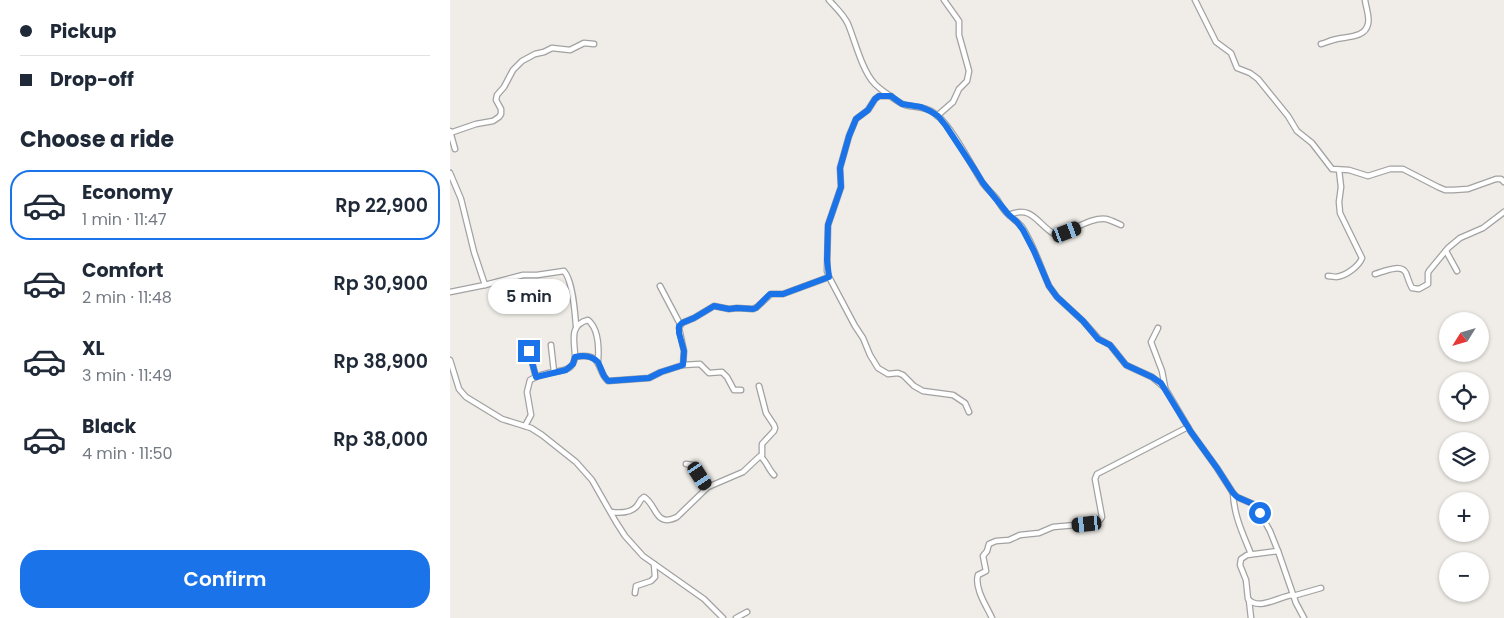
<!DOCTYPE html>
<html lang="en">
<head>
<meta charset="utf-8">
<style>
	:root { --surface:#fff; --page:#f6f6f7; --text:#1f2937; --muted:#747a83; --line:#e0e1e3; --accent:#1a73e8 }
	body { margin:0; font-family:Poppins,sans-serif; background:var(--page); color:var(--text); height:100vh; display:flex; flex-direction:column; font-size:19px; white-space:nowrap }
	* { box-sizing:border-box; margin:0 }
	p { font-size:16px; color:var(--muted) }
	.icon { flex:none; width:28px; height:28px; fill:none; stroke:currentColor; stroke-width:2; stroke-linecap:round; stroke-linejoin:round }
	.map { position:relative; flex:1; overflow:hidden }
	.panel { display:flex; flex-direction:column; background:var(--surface); width:450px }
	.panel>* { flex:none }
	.banner { display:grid; align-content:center; height:110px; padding:0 20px; background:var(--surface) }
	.needle { width:32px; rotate:233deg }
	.buttons { position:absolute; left:989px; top:312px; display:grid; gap:10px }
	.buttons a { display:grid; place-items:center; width:50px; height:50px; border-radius:50%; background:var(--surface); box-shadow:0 1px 4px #0004; font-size:25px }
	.end { position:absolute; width:22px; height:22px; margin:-11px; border:6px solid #1a73e8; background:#fff; box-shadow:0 0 0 2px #fff }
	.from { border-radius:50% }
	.bubble { position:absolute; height:35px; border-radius:18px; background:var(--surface); box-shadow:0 1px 4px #0004; font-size:16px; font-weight:600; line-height:35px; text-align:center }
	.car { position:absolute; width:15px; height:30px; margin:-15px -8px; border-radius:6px; box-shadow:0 0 4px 1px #0007; background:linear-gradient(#222 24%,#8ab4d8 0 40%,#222 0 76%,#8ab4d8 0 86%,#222 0) }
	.banner b { display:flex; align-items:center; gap:18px; height:48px; font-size:19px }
	.banner b+b { border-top:1px solid var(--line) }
	.banner i { width:12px; height:12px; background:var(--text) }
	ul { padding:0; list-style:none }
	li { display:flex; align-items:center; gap:15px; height:70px; margin:0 10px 8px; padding:0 10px; border:2px solid transparent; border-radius:20px }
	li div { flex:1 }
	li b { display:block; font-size:19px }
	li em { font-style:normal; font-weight:600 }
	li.on { border-color:var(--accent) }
	li>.icon { width:45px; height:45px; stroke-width:1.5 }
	h2 { padding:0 20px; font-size:22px; line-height:60px }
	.button { display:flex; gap:10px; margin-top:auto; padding:10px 20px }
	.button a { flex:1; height:58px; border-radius:20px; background:var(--accent); color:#fff; font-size:20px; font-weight:600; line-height:58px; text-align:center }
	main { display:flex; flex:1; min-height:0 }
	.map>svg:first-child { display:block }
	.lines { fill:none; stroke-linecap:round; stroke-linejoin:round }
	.minor-casing { stroke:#a2a2a2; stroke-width:7 }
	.minor { stroke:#fff; stroke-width:4.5 }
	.route { stroke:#1a73e8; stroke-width:6 }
</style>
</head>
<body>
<main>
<section class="panel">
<div class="banner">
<b><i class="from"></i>Pickup</b>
<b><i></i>Drop-off</b>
</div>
<h2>Choose a ride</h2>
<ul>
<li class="on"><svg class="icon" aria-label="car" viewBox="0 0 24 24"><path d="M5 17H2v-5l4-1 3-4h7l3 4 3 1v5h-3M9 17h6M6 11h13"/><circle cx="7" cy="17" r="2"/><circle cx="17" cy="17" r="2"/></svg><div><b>Economy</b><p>1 min · 11:47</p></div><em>Rp 22,900</em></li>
<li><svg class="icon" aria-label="car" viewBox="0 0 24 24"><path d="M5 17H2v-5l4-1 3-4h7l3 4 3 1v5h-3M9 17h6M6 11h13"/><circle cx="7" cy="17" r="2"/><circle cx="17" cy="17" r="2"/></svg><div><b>Comfort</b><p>2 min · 11:48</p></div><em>Rp 30,900</em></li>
<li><svg class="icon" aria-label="car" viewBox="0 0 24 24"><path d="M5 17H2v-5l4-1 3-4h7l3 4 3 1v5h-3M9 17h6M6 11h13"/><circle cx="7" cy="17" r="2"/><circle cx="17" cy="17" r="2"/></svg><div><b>XL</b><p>3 min · 11:49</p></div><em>Rp 38,900</em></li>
<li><svg class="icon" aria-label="car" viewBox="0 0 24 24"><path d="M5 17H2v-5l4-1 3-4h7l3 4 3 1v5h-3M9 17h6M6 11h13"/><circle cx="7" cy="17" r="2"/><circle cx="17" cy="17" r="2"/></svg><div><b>Black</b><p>4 min · 11:50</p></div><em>Rp 38,000</em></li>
</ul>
<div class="button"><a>Confirm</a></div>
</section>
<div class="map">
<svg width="1054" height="618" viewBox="0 0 1054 618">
	<rect width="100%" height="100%" fill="#f0ede8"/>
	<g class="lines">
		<g class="minor-casing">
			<g id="minor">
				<path d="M379 0C386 8 394 15 398 24 405 41 412 70 424 83 427 87 450 104 455 105 467 108 476 106 487 115 503 129 520 163 532 182 536 188 542 193 547 199 550 204 553 210 558 214 563 219 568 222 572 227 584 245 590 266 599 286L607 297 633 321 649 339 660 345 676 365 702 377 715 388 741 432 767 468 783 493 787 497 803 504 810 513 820 531 828 551 846 603 854 618"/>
				<path d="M745 0 766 42 781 53 787 68 800 73 808 79 838 116 847 131 862 143 882 169 899 170 918 176 940 169H953L988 187 995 190H1003L1018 189 1046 179H1051L1054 182"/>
				<path d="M871 44C875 43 879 41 883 40 894 36 915 39 918 24 920 17 916 8 915 0"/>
				<path d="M487 116 503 102 509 89 517 81 519 71 509 35V21L494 0"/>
				<path d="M0 131 5 149"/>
				<path d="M0 133 26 124 43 121 49 117 51 114V109L46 100 47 95 54 87 63 70 72 61 85 54 94 52 102 48 120 50 134 43 144 44"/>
				<path d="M0 173 11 199 24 252 35 285 0 292"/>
				<path d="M559 215C583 204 588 226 606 235 622 232 640 217 656 219 661 220 666 223 671 225"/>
				<path d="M996 251 1007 271"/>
				<path d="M925 274C933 272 951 263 956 273 958 278 959 283 962 288L969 289 978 284V273L979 271 998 248 1010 238 1033 228 1054 212"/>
				<path d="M878 276C881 276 884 277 886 277 896 276 909 266 912 258L890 213 889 202 891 187 889 170"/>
				<path d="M379 277 405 326 413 338 420 355 428 368 438 374 448 373 453 375 464 386 473 391 503 395 515 403 519 412"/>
				<path d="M35 285 73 275H87L114 271C123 281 125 313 126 326"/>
				<path d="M210 286 230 324"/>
				<path d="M708 328 701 342 712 371 715 387"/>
				<path d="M101 345 104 372"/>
				<path d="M79 351 86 377"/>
				<path d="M125 357C125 342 118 325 138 320 149 329 149 349 148 362"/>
				<path d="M0 360 9 389 16 397 52 419 81 428 92 435 126 462 142 480 166 522 175 536 193 556 254 599 273 618"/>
				<path d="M233 365 250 364 259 373 272 372 277 377 284 390H291"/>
				<path d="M309 386 316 413 324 425 325 428 324 431 312 444V456"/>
				<path d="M75 426 81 415 77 392 80 380C87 376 96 373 104 372 115 370 123 370 125 357 154 351 146 371 158 381L199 378 211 372 233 365 234 351 229 328 232 323 244 318 264 306 279 309 287 308 303 309 307 307 321 294H333L379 277 377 271 378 225 391 187 390 168 399 136 406 119 418 110 425 99 429 96H441"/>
				<path d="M236 464 243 465 258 487"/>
				<path d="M783 493C784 516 793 534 801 554"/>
				<path d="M161 512C169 513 180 513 186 507 190 503 189 500 194 497 207 505 205 528 227 517L258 487 293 472 310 456C316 460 318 469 324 475"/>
				<path d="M828 551 797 555 791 559 790 565 796 580 798 599C809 611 828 597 842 595"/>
				<path d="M185 593 186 586 201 581 205 577 204 564"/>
				<path d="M843 596 871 588"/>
				<path d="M799 600 801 618"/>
				<path d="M286 618 297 612"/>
				<path d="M542 618C537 607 524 588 528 575L536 571 533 556 537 551 539 544 546 541 559 540 570 535 589 533 603 527 637 524 650 520 652 517 645 479 647 474 738 427"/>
			</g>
		</g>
		<use href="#minor" class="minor"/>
	</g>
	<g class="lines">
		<path class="route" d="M79 351 86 377 116 370 123 364 125 357C133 355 142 356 148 362L154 376 158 381 199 378 211 372 233 365 234 351 229 333V326L232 323 244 318 264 306 279 309 287 308 303 309 306 308 320 294H333L379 277 377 260 378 225 391 187 390 168 399 136 406 119 418 110 425 99 429 96H441L452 104 471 107 480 111 488 116 496 126 525 170 533 183 558 214 567 222 573 230 584 251 599 286 607 297 633 321 648 339 660 345 676 365 702 377 711 383 741 432 767 468 783 493 787 497 803 504 810 513"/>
	</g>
</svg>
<div class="buttons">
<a><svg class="needle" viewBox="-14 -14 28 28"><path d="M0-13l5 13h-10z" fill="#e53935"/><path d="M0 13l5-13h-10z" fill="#747a83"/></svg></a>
<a><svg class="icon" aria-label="locate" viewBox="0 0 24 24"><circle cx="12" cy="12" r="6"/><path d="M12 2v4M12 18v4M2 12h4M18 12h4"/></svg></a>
<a><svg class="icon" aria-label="layers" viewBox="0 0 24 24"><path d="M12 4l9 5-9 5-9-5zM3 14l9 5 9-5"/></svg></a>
<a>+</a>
<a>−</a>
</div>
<i class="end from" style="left:810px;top:513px"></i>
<i class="end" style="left:79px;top:351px"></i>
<div class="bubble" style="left:38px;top:279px;width:82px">5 min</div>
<i class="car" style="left:617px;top:232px;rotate:69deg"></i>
<i class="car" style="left:250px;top:476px;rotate:147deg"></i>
<i class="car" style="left:637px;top:524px;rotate:264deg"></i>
</div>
</main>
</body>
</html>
